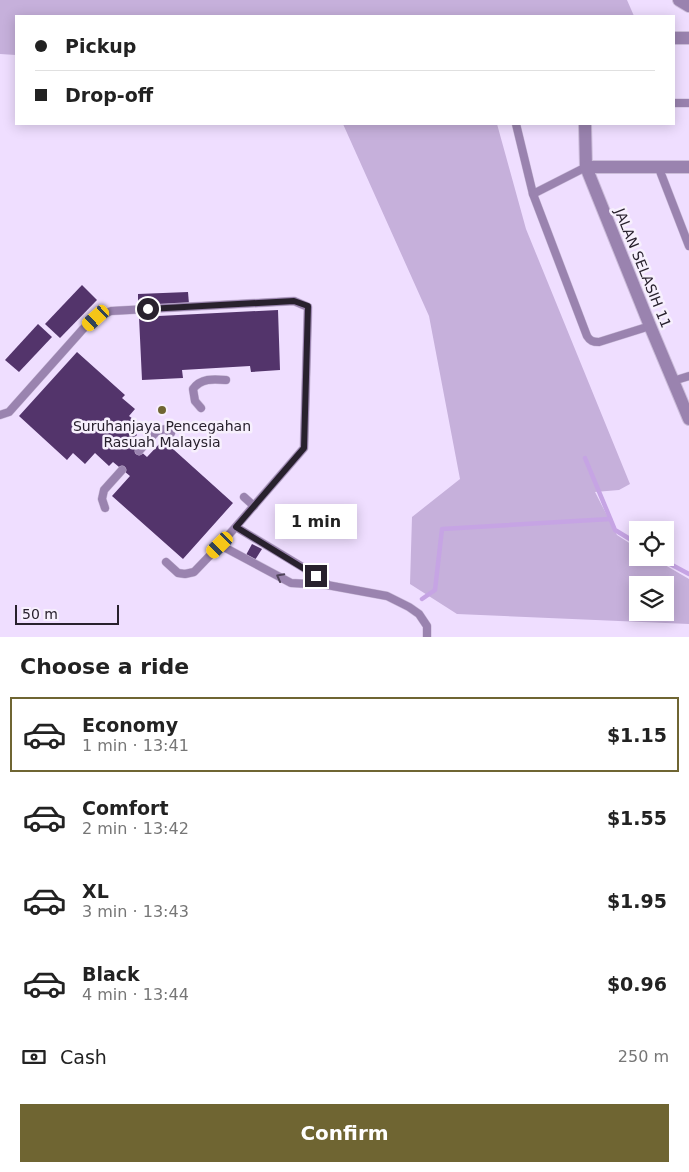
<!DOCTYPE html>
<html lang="en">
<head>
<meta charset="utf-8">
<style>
	:root { --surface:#fff; --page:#f6f6f6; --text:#222; --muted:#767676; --line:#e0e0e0; --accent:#6f6532 }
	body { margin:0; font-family:"DejaVu Sans",sans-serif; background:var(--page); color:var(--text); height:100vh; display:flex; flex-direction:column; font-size:19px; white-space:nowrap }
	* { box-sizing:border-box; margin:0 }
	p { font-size:16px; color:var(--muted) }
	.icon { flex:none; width:28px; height:28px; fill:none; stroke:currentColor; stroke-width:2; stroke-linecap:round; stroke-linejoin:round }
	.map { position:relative; height:637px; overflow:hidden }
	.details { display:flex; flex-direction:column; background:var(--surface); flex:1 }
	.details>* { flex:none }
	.hud { position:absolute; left:15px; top:15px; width:660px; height:110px; border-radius:0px; box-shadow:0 2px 12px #0003; display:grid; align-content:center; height:110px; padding:0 20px; background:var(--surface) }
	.buttons { position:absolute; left:629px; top:521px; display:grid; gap:10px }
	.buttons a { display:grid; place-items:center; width:45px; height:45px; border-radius:0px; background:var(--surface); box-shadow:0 2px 12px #0003; font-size:25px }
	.scale { position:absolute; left:15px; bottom:12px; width:104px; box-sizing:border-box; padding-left:5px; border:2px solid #28212d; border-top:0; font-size:14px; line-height:18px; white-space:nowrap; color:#28212d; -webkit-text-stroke:4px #f7f0fd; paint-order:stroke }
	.end { position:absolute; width:22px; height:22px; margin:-11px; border:6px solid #28212d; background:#fff; box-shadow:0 0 0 2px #fff }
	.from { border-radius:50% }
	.bubble { position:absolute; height:35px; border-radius:0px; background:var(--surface); box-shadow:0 2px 12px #0003; font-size:16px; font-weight:700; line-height:35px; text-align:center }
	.car { position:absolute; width:15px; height:30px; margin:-15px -8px; border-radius:6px; box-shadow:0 0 4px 1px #0007; background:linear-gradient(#f5c518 24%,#345 0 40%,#f5c518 0 76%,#345 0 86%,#f5c518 0) }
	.hud b { display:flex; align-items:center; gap:18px; height:48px; font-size:19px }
	.hud b+b { border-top:1px solid var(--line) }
	.hud i { width:12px; height:12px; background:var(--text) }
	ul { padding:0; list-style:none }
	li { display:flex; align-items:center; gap:15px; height:75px; margin:0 10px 8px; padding:0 10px; border:2px solid transparent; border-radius:0px }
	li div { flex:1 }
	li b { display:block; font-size:19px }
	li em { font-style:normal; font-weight:700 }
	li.selected { border-color:var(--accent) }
	li>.icon { width:45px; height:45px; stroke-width:1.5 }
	h2 { padding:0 20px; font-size:22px; line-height:60px }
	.pay { display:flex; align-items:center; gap:12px; height:55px; padding:0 20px; font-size:19px }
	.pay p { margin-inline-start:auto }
	.cta { display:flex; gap:10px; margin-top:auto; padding:10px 20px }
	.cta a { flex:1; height:58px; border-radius:0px; background:var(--accent); color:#fff; font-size:20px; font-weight:700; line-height:58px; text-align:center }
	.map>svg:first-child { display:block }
	.green { fill:#c6b0db; fill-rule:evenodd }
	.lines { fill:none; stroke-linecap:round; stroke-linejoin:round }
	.stream { stroke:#c6a4e4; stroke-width:4.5 }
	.building { fill:#53346b }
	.service-casing { stroke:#cbbcd9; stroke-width:9 }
	.minor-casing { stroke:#cbbcd9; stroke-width:14 }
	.service { stroke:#9a83af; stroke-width:8 }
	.minor { stroke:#9a83af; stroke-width:12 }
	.oneway { stroke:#50435a }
	.route { stroke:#28212d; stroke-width:6 }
	.poi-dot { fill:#6f6532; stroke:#f7f0fd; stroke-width:2 }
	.labels { text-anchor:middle; stroke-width:5; stroke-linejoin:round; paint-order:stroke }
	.street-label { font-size:14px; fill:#28212d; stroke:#f7f0fd }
	.poi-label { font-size:14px; fill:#28212d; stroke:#f7f0fd }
</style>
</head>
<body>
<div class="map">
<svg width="689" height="637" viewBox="0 0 689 637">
	<rect width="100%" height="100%" fill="#efdeff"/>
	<g class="green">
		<path d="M0 0H627L634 16H16V55L0 54Z"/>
		<path d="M343 124H497L526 229 630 484 619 490 595 492 617 535 637 548 638 558H653L689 579V624L457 614 410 584 412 517 460 479 429 316ZM638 585H665V612H638Z"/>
	</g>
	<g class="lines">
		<g class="stream">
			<path d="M585 458 615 530 638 544"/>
			<path d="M659 558 689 574"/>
			<path d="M422 599 435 590 442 529 610 519"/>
		</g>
	</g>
	<g class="building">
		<path d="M82 285 97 300 60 338 45 324Z"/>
		<path d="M188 292 189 304 138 306V294Z"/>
		<path d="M278 310 280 370 251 372 250 366 182 370 183 378 142 380 139 317Z"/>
		<path d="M38 324 52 337 19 372 5 360Z"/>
		<path d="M77 352 125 395 122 398 135 409 129 416 133 419 127 425 137 435 130 442 147 457 163 440 233 503 183 559 112 496 130 476 113 462 109 466 95 453 85 464 73 453 67 460 19 416Z"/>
		<path d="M252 544 262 549 255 560 246 555Z"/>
	</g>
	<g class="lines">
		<g class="service-casing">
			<g id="service">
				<path d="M674 103H689"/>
				<path d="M516 124 533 194 587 336C590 341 593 342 599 342L650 326"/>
				<path d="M658 166 689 246"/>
				<path d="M533 194 586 167"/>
				<path d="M673 381 689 376"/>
				<path d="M201 408 195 401 193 389C201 378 213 379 226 380"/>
				<path d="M0 415 9 412 83 329 96 318 111 311 294 301 308 307 304 448 220 545 194 572 185 574 178 573 166 562"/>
				<path d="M139 451 156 432 165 429 171 433"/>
				<path d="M244 497 254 506"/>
				<path d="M105 508 102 499 104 490 122 470"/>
				<path d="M236 527 304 568 327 584"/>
				<path d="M220 545 291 583 327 585 387 596 409 607 419 614 427 626V637"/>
			</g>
		</g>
		<g class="minor-casing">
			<g id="minor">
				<path d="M679 0 689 6"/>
				<path d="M674 38H689"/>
				<path d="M585 124 586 167 650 326 689 419"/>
				<path d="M586 167H689"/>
			</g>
		</g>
		<use href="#service" class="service"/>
		<use href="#minor" class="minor"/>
	</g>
	<defs><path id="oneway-chevron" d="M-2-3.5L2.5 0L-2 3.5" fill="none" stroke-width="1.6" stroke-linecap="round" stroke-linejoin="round" transform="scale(1.25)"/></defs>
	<use class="oneway" href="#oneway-chevron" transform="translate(280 577) rotate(-152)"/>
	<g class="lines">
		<path class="route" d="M148 309 294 301 308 306 304 448 236 527 316 576"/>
	</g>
	<circle class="poi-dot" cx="162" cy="410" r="5"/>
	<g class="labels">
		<g class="street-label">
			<text transform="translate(643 268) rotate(68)" y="5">JALAN SELASIH 11</text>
		</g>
		<g class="poi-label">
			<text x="162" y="431">Suruhanjaya Pencegahan<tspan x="162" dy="16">Rasuah Malaysia</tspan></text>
		</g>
	</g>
</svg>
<div class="buttons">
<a><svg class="icon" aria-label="locate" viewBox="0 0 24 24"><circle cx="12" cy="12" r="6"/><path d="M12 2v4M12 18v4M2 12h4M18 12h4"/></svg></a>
<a><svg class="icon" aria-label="layers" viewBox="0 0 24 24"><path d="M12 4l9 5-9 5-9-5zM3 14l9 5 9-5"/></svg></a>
</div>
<div class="scale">50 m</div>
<i class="end from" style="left:148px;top:309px"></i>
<i class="end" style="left:316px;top:576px"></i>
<div class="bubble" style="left:275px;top:504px;width:82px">1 min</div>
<i class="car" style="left:96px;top:318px;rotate:228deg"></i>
<i class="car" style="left:220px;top:545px;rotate:225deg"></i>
<div class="hud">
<b><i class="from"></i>Pickup</b>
<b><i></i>Drop-off</b>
</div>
</div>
<section class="details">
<h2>Choose a ride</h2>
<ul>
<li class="selected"><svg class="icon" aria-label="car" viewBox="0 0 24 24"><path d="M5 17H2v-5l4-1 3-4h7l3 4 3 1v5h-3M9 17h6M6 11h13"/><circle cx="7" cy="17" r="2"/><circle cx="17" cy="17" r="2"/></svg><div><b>Economy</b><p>1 min · 13:41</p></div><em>$1.15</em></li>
<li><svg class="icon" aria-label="car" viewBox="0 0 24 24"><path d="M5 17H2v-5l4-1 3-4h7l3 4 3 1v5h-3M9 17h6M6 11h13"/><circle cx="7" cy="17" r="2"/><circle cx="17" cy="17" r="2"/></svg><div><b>Comfort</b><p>2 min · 13:42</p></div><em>$1.55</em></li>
<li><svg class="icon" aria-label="car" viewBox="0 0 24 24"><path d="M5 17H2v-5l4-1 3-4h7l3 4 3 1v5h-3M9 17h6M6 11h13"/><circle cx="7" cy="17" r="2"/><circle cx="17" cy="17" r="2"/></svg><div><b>XL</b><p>3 min · 13:43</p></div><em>$1.95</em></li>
<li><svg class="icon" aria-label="car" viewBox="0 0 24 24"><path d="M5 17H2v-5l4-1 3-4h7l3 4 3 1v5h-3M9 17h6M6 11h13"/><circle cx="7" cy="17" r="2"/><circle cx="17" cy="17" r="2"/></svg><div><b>Black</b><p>4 min · 13:44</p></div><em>$0.96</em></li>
</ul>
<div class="pay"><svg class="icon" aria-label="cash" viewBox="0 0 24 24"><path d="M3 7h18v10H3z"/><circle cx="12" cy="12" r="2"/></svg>Cash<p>250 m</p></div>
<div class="cta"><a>Confirm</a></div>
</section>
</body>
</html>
